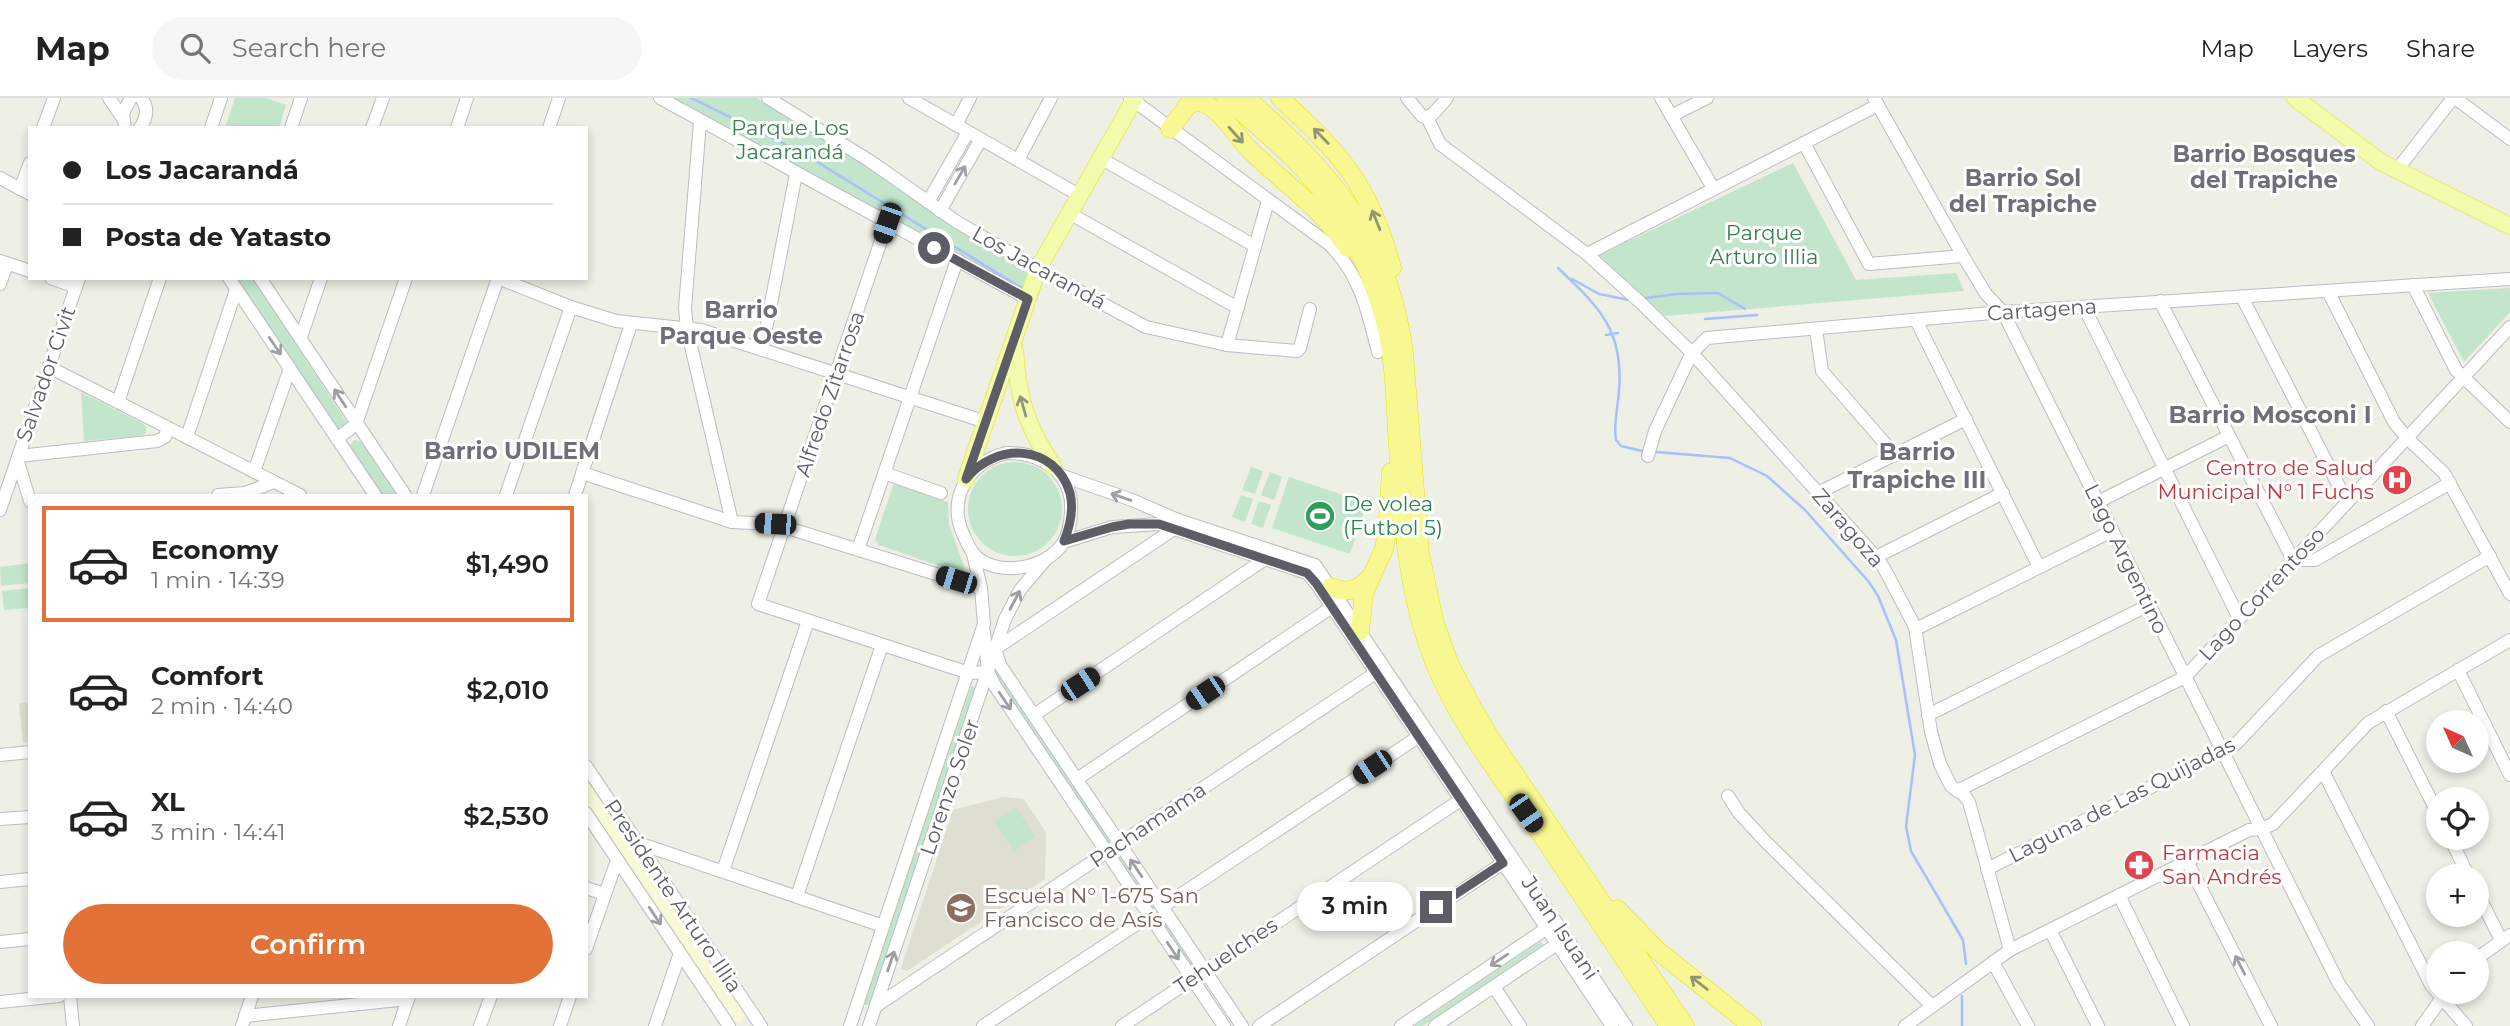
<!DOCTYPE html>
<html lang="en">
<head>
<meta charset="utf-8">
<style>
	:root { --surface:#fff; --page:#f6f6f6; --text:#222; --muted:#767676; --line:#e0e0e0; --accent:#e27238 }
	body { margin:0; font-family:Montserrat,sans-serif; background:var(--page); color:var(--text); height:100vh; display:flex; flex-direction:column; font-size:26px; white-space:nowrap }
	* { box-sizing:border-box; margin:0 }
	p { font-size:23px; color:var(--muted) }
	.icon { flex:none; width:38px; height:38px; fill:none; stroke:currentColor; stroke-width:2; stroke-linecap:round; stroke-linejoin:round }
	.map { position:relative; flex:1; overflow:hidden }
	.side { position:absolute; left:28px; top:396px; width:560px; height:504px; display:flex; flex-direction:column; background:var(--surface); border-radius:0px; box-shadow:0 4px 10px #0003 }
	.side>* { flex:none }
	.hud { position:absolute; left:28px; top:28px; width:560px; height:154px; border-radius:0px; box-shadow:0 4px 10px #0003; display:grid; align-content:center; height:154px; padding:0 35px; background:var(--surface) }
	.needle { width:46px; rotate:315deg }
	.tools { position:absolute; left:2426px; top:612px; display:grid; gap:14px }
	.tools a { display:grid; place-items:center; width:63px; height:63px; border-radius:50%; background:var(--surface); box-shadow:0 4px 10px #0003; font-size:35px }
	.end { position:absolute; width:32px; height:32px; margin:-16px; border:9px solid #5d5e65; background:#fff; box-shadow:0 0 0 4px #fff }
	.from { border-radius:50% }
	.bubble { position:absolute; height:49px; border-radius:24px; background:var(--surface); box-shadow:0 4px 10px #0003; font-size:23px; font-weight:600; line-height:49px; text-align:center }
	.car { position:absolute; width:21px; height:42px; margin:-21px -10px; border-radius:9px; box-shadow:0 0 5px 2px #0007; background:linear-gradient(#222 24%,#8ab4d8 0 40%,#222 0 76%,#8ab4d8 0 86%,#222 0) }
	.hud b { display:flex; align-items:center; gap:24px; height:66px; font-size:26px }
	.hud b+b { border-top:2px solid var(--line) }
	.hud i { width:18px; height:18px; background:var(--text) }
	ul { padding:12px 0 0; list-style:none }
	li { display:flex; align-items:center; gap:21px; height:116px; margin:0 14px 10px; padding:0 21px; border:4px solid transparent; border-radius:0px }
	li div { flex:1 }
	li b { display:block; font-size:26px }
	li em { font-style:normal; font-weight:600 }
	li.active { border-color:var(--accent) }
	li>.icon { width:63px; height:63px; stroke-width:1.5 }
	.cta { display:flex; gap:14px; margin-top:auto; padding:14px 35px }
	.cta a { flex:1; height:80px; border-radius:42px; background:var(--accent); color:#fff; font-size:28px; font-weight:600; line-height:80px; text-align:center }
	header { display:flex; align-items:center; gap:42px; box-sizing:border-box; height:98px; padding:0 35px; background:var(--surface); border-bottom:2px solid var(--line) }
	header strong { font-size:33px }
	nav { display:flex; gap:38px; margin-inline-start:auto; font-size:24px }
	.search { width:490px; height:63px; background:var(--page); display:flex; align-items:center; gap:18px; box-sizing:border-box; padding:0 24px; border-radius:38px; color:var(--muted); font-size:26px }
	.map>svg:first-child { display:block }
	.education { fill:#deded3 }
	.green { fill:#c3e5cc }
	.sand { fill:#f8f9d6 }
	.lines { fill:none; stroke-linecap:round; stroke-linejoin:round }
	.stream { stroke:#a8c1fb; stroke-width:2.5 }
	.minor-casing { stroke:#bcbdc3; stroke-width:14 }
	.major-casing { stroke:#ebe961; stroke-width:18 }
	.highway-casing { stroke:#eadf0a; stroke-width:19 }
	.minor { stroke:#fff; stroke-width:12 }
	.major { stroke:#f3fbad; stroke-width:16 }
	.highway { stroke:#f7f892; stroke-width:18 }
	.oneway { stroke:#939475 }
	.oneway2 { stroke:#9e9ea3 }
	.oneway3 { stroke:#92957e }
	.route { stroke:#5d5e65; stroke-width:9 }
	.labels { text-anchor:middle; stroke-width:6; stroke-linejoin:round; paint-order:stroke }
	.park-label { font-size:21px; fill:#38814f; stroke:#fff }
	.street-label { font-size:21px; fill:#5d5e65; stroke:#fff }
	.health-label { font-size:21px; fill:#be3a42; stroke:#fff; text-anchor:end }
	.leisure-label { font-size:21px; fill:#27864d; stroke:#fff; text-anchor:start }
	.education-label { font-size:21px; fill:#785e54; stroke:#fff; text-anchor:start }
	.neighbourhood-label { font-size:23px; font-weight:bold; fill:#6e7077; stroke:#fff }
	.quarter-label { font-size:24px; font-weight:bold; fill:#6e7077; stroke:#fff }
</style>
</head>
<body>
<header>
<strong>Map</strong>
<div class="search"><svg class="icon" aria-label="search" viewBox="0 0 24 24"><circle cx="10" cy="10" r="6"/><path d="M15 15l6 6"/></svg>Search here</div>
<nav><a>Map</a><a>Layers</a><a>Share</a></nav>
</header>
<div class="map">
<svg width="2510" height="928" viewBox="0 0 2510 928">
	<rect width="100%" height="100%" fill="#eeefe5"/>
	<g class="education">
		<path d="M30 604V644H23L19 605Z"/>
		<path d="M1003 699 1024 701 1046 734 1045 781 907 873 901 870 953 712Z"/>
	</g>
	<g class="green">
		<path d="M235 0H265L286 7 279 30H225Z"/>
		<path d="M670 0H757L865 65 1026 174 1029 177 1022 192Z"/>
		<path d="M1793 65 1856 182 1956 175 1964 193 1665 218 1599 157Z"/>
		<path d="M236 180H252L348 326 339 332 337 331Z"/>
		<path d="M2510 190V214L2464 264 2428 195Z"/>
		<path d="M81 294 142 325 146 329V335L142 338 84 343Z"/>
		<path d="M354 342 361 344 397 397H379L349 349Z"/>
		<circle cx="1015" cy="411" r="47"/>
		<path d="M1251 369 1263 373 1255 396 1242 392Z"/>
		<path d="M1270 374 1282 379 1274 402 1261 397Z"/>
		<path d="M1289 379 1367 405 1350 456 1272 430Z"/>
		<path d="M894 385 948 404 949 427 964 468V474L959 475 879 447 875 441Z"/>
		<path d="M1241 397 1253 401 1245 424 1232 419Z"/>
		<path d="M1259 403 1271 407 1263 430 1251 426Z"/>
		<path d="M30 465V485L1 488 0 469Z"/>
		<path d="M30 490V510L4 512 2 493Z"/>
		<path d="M999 576 1110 741 1108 744 996 580 995 577Z"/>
		<path d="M971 588 978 590 869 907H863Z"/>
		<path d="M1016 709 1035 739 1014 753 994 723Z"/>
		<path d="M1119 758 1122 759 1196 868 1194 872 1117 761Z"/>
		<path d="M1541 843 1543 847 1423 928H1414Z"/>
	</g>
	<path class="sand" d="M586 676 746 915 741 925 735 924 732 921 586 705Z"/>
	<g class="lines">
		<g class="stream">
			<path d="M691 0 801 54 1025 192"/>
			<path d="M1558 170C1599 209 1624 232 1619 293 1618 309 1613 326 1616 342L1621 348 1642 353"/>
			<path d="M1572 181 1599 196 1629 202"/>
			<path d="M1646 200 1676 196 1718 195 1745 211"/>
			<path d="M1705 221 1757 217"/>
			<path d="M1606 237 1618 235"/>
			<path d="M1656 354 1730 360 1767 378 1805 412 1869 484 1878 498 1896 542 1915 657 1906 728 1911 753 1963 842 1966 866"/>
			<path d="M1962 898V928"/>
		</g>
		<g class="minor-casing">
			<g id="minor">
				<path d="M109 0 122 19"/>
				<path d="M660 0 1028 201"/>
				<path d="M768 0 870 63 957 124 1038 171 1146 229 1227 247 1297 253 1300 250 1310 211"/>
				<path d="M909 0 1079 97"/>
				<path d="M1130 0 1330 147C1360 177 1368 214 1378 254"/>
				<path d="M1407 0 1422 18 1427 19 1440 46 1587 156 1641 205 1692 255 1876 459 1884 470 1915 529 1931 634 1940 666 1951 688 1964 697 1969 704 2010 852"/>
				<path d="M1661 0 1713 90"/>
				<path d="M1874 0 1963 158 1986 196 2003 214 2339 886 2368 928"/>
				<path d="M2455 0 2510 41"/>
				<path d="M1671 18 1707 0"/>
				<path d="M1427 19 1433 16 1447 0"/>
				<path d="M700 24 685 210 687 231 732 424"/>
				<path d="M956 27 970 0"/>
				<path d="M43 30 54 0"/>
				<path d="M125 30 123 15 131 0"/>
				<path d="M140 30C147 20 149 10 141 0"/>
				<path d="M211 30 221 0"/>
				<path d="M291 30 301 0"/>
				<path d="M372 30 383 0"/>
				<path d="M457 30 467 0"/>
				<path d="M549 30 559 0"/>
				<path d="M1804 45 1869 166 1963 158"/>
				<path d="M1100 60 1255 148"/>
				<path d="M1018 62 1051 0"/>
				<path d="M2396 73 2453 0"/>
				<path d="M0 80 30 96"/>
				<path d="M20 91 30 65"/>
				<path d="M928 104 968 34"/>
				<path d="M940 113 981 41"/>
				<path d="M1069 115 1238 210"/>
				<path d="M887 125 758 506 969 575 988 574"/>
				<path d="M1587 156 1878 7"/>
				<path d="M0 163 30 173"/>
				<path d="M51 180 76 189"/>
				<path d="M229 180 375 397"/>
				<path d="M260 180 405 397"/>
				<path d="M498 180 571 209 616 223 701 232 986 324"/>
				<path d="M0 186 7 166"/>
				<path d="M2413 187 2456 272 2510 324"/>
				<path d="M2328 193 2394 324 2407 340 2444 375 2510 496"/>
				<path d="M2242 199 2347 404"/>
				<path d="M2160 203 2293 462H2315L2450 385"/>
				<path d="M2084 209 2239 520"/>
				<path d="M1916 222 2039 469"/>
				<path d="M1816 231 1822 273 1895 357"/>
				<path d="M301 239 321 180"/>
				<path d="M1227 247 1268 103"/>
				<path d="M762 252 796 76"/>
				<path d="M49 269 300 397"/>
				<path d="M118 304 160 180"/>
				<path d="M187 339 236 192"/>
				<path d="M337 341 356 326 406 180"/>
				<path d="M1006 355C1042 354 1074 376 1071 415 1070 425 1069 436 1063 445 1047 471 994 481 973 455 969 450 966 442 963 436 947 399 969 365 1006 355Z"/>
				<path d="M19 358 157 343 165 339 168 330"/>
				<path d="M1648 358 1655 333 1687 265 1692 255 1707 240 2003 214 2510 181"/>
				<path d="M18 364 30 403"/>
				<path d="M254 374 290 270"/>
				<path d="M582 375 732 424 775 426 981 490"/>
				<path d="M884 375 941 395"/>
				<path d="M1063 378 1132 402 1178 422 1315 467 1626 928"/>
				<path d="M1818 395 1966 321"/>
				<path d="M218 397 245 395 274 384"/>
				<path d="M423 397 498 180"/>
				<path d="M506 397 571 209"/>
				<path d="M575 397 631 226"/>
				<path d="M2098 404 2229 338"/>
				<path d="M0 412 79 180"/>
				<path d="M1064 444 1112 429 1159 426 1307 475 1316 485 1612 928"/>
				<path d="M858 452 957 162"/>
				<path d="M1876 459 2003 395"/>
				<path d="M1916 531 2112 433"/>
				<path d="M984 534 988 574 995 588 1224 928"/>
				<path d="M995 551 1000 567 1242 928"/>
				<path d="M995 551 1174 431 1177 426"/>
				<path d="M2458 572 2510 677"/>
				<path d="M2386 613 2438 716"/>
				<path d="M1034 617 1268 459"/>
				<path d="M1928 617 2149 507"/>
				<path d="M0 657 30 654"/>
				<path d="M586 668 761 928"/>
				<path d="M2323 673 2431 887 2466 928"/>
				<path d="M1077 681 1338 505"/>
				<path d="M1957 693 2185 579 2510 229"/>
				<path d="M1728 698 1739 715 1765 743 1932 908"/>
				<path d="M586 715 729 928"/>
				<path d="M0 721 30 719"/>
				<path d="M2450 740 2469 779"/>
				<path d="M638 745 883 828"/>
				<path d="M2187 763 2271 928"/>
				<path d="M1987 771 2235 647 2318 558 2490 458"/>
				<path d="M723 773 808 523"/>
				<path d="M0 784 30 781"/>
				<path d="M586 790 605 796"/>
				<path d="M2476 792 2501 842"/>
				<path d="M2119 797 2183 928"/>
				<path d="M797 798 882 547"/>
				<path d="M1162 809 1424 635"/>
				<path d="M2050 832 2098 928"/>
				<path d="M0 844 30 841"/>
				<path d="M586 851 617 762"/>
				<path d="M2476 861 2510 837"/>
				<path d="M1993 864 2028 928"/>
				<path d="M1494 889 1520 928"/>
				<path d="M70 898 73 928"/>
				<path d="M0 904 59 898"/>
				<path d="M876 908 1383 570"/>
				<path d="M245 918 408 901"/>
				<path d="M242 928 252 898"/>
				<path d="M399 928 409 898"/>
				<path d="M480 928 491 898"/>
				<path d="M560 928 570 898"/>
				<path d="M655 928 680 855"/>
				<path d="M850 928 984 526 981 490 973 456"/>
				<path d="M869 928 1005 521 1020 492 1047 460"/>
				<path d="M983 928 1149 818"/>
				<path d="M1122 928 1468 697"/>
				<path d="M1259 928 1509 761"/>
				<path d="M1401 928 1553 826"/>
				<path d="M1435 928 1563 842"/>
				<path d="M1905 928 2010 852 2249 732 2261 731 2273 726 2368 625 2510 542"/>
				<path d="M2422 928 2446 894"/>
			</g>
		</g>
		<g class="major-casing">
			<g id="major">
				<path d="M2295 0 2381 64 2510 128"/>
				<path d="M1015 252C1018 301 1026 326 1053 368"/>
				<path d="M966 381 1038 171 1135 0"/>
			</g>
		</g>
		<g class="highway-casing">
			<g id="highway">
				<path d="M1226 0C1266 35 1308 69 1337 114 1360 150 1377 189 1387 231 1394 264 1395 298 1397 331 1402 411 1405 492 1435 566 1460 627 1502 680 1539 733 1583 798 1626 863 1669 928"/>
				<path d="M1246 0C1331 74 1389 139 1404 255L1420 456 1435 526 1450 567 1473 611 1491 641 1685 928"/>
				<path d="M1280 0C1342 57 1369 86 1392 170"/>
				<path d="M1170 31 1188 7 1198 3C1221 9 1235 38 1252 54 1285 86 1321 110 1348 150"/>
				<path d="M1331 489C1347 496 1359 492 1370 479"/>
				<path d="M1360 533 1364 495 1384 451 1387 435 1391 374"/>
				<path d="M1617 811 1657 852 1752 928"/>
			</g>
		</g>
		<use href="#minor" class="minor"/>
		<use href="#major" class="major"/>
		<use href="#highway" class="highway"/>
	</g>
	<defs><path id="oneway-shaft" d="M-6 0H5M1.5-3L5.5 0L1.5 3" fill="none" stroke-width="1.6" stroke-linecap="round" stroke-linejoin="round" transform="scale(1.75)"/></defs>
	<g class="oneway">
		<use href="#oneway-shaft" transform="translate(1236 37) rotate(48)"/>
		<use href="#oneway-shaft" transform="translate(1321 38) rotate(-134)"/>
		<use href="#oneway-shaft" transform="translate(1376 122) rotate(-112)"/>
		<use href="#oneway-shaft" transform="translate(1699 885) rotate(-142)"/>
	</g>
	<g class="oneway2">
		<use href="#oneway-shaft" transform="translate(960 77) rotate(-60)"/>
		<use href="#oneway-shaft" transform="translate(275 248) rotate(56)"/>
		<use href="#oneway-shaft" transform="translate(340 300) rotate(-123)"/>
		<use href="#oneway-shaft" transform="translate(1121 399) rotate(-161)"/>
		<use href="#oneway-shaft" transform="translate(1015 502) rotate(-62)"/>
		<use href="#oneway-shaft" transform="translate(1005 603) rotate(56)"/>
		<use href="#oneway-shaft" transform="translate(1136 770) rotate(-124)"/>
		<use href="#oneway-shaft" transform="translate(655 818) rotate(56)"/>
		<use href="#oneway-shaft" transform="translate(1173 853) rotate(56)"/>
		<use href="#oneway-shaft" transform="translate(1499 862) rotate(146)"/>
		<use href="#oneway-shaft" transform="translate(891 863) rotate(-71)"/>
		<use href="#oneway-shaft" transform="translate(2240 867) rotate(-117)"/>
	</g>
	<use class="oneway3" href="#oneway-shaft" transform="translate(1023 308) rotate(-106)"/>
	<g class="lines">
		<path class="route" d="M934 150 1028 201 966 381C995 344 1055 345 1070 395 1074 411 1070 428 1064 443L1112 429 1129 426H1159L1307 475 1316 485 1503 765 1436 809"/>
	</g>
	<defs>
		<g id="hospital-disc" transform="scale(1.575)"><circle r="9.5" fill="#e0444e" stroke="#fff"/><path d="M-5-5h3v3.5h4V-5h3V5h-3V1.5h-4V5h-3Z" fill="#fff"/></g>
		<g id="stadium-disc" transform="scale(1.575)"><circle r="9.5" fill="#2e9e5b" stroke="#fff"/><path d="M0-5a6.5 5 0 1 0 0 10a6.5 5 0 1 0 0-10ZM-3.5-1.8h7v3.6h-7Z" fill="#fff"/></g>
		<g id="pharmacy-disc" transform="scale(1.575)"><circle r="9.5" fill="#e0444e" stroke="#fff"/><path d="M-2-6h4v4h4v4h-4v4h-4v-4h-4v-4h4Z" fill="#fff"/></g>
		<g id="school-disc" transform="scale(1.575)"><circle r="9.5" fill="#8d6e63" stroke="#fff"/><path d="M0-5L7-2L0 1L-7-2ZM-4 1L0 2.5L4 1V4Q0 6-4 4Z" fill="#fff"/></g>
	</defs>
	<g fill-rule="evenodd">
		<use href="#hospital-disc" x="2397" y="382"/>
		<use href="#stadium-disc" x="1320" y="418"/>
		<use href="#pharmacy-disc" x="2139" y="767"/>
		<use href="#school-disc" x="961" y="810"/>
	</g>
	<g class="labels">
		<g class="park-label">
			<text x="790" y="37">Parque Los<tspan x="790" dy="24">Jacarandá</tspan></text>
			<text x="1764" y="142">Parque<tspan x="1764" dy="24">Arturo Illia</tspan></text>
		</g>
		<g class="street-label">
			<text transform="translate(1039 170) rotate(29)" y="7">Los Jacarandá</text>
			<text transform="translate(2042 212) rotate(-4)" y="7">Cartagena</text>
			<text transform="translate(46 276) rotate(-71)" y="7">Salvador Civit</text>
			<text transform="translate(830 296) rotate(-71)" y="7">Alfredo Zitarrosa</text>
			<text transform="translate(1848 430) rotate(49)" y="7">Zaragoza</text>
			<text transform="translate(2126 461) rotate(64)" y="7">Lago Argentino</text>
			<text transform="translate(2262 496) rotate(-47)" y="7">Lago Correntoso</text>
			<text transform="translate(950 689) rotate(-71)" y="7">Lorenzo Soler</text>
			<text transform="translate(2122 702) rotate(-27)" y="7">Laguna de Las Quijadas</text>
			<text transform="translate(1148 727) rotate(-34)" y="7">Pachamama</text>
			<text transform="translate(673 798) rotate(56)" y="7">Presidente Arturo Illia</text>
			<text transform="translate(1560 830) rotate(56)" y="7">Juan Isuani</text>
			<text transform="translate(1226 858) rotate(-34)" y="7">Tehuelches</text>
		</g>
		<g class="health-label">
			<text x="2374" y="377">Centro de Salud<tspan x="2374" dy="24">Municipal N° 1 Fuchs</tspan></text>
			<text x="2162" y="762" text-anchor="start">Farmacia<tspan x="2162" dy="24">San Andrés</tspan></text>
		</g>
		<g class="leisure-label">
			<text x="1343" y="413">De volea<tspan x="1343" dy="24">(Futbol 5)</tspan></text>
		</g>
		<g class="education-label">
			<text x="984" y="805">Escuela N° 1-675 San<tspan x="984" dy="24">Francisco de Asís</tspan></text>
		</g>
		<g class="neighbourhood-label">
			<text x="2264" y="64">Barrio Bosques<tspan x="2264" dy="26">del Trapiche</tspan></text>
			<text x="2023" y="88">Barrio Sol<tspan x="2023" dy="26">del Trapiche</tspan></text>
			<text x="741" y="220">Barrio<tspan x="741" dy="26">Parque Oeste</tspan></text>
			<text x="512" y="361">Barrio UDILEM</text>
		</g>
		<g class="quarter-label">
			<text x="2270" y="325">Barrio Mosconi I</text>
			<text x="1917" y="362">Barrio<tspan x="1917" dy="28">Trapiche III</tspan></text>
		</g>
	</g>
</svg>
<div class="tools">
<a><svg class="needle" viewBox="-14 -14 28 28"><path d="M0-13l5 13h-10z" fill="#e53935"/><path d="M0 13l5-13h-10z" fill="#767676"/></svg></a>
<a><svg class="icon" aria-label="locate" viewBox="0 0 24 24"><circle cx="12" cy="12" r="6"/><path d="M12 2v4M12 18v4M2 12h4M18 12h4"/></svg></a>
<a>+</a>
<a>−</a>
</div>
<i class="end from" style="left:934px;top:150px"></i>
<i class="end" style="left:1436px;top:809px"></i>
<div class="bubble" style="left:1297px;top:784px;width:116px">3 min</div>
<i class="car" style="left:887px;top:125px;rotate:199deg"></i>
<i class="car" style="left:775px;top:426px;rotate:273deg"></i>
<i class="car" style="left:956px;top:482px;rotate:287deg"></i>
<i class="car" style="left:1080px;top:586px;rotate:57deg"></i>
<i class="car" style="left:1205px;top:595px;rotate:236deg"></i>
<i class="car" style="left:1372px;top:669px;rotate:236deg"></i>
<i class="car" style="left:1526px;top:715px;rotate:145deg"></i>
<div class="hud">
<b><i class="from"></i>Los Jacarandá</b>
<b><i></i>Posta de Yatasto</b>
</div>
<section class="side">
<ul>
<li class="active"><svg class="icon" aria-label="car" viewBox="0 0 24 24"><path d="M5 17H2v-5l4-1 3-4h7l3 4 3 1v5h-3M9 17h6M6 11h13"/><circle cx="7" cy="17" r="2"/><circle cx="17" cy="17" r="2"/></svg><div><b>Economy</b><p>1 min · 14:39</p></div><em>$1,490</em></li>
<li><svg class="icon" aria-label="car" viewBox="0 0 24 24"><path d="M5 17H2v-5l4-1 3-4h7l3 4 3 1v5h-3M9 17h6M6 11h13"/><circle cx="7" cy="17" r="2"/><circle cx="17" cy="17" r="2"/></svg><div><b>Comfort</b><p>2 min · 14:40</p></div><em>$2,010</em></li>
<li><svg class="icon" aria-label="car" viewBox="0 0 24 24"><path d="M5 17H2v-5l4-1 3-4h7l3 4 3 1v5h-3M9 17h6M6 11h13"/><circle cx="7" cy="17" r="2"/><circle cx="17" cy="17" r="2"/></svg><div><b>XL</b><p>3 min · 14:41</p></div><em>$2,530</em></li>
</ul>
<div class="cta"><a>Confirm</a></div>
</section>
</div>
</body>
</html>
